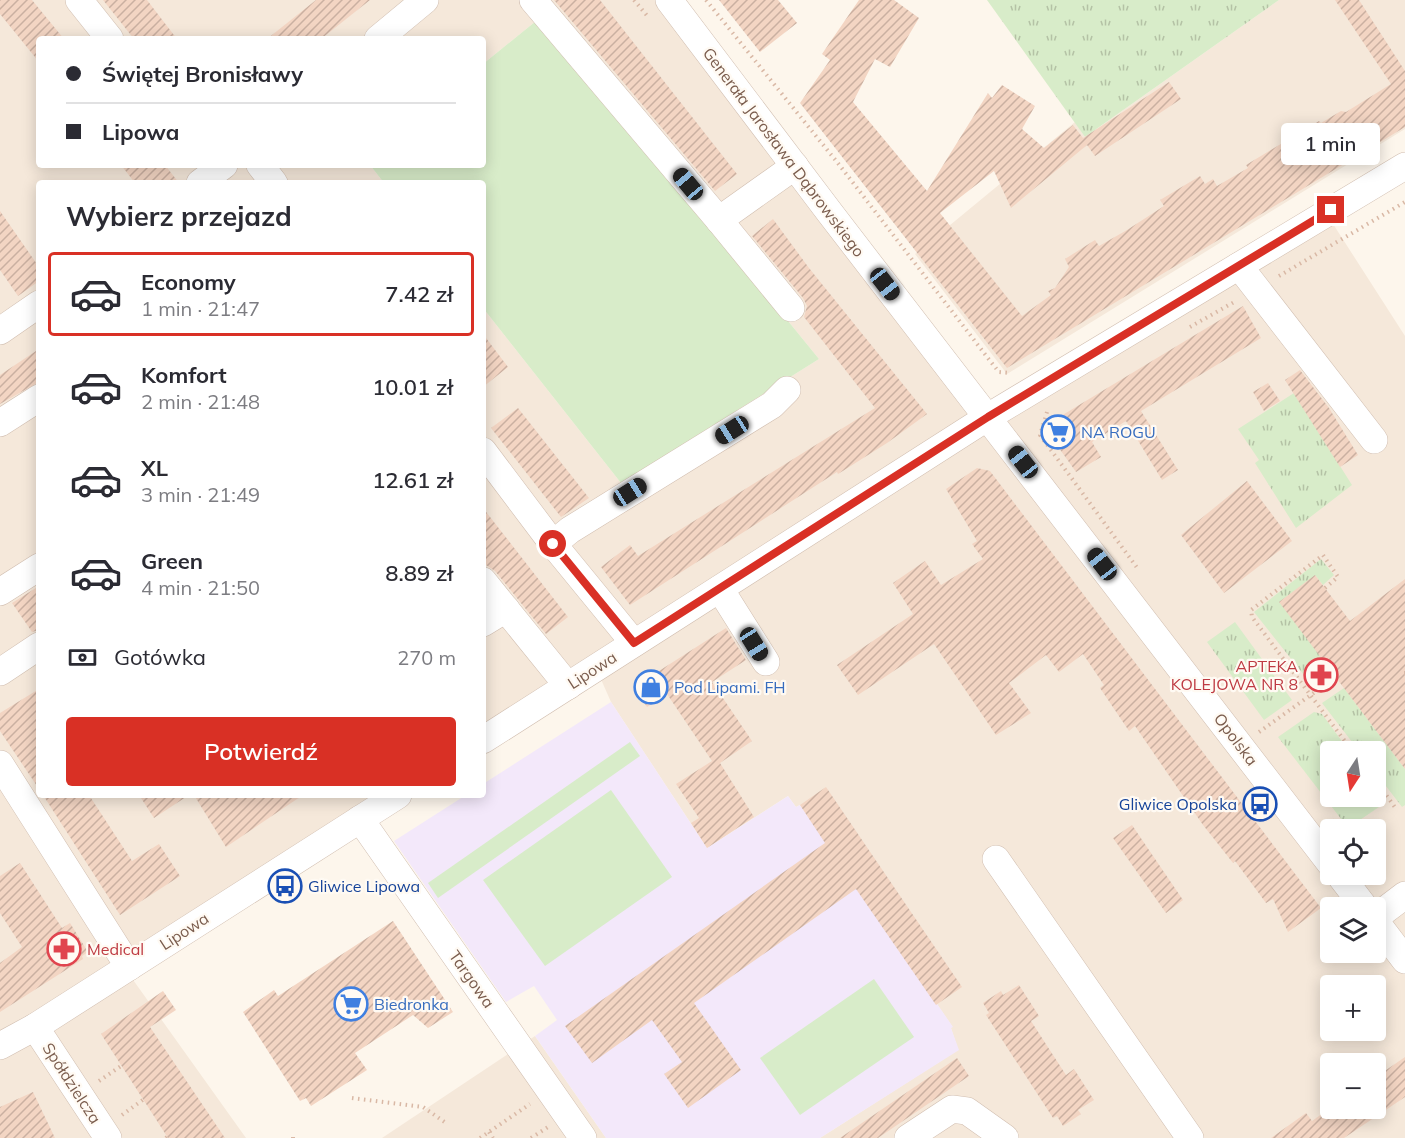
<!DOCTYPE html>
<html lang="pl">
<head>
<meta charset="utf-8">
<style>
	:root { --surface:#fff; --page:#f2f2f3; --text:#2b2b33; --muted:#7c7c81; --line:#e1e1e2; --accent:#d93025 }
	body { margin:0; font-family:Mulish,sans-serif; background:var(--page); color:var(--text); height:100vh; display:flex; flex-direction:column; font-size:22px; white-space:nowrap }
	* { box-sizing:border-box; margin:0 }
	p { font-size:20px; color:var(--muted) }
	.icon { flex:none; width:33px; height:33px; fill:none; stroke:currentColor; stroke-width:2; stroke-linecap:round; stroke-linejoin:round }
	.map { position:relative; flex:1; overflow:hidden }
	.details { position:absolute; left:36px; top:180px; width:450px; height:618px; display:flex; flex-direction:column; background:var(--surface); border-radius:6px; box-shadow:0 3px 15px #0003 }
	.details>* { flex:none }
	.top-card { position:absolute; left:36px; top:36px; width:450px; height:132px; border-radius:6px; box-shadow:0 3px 15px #0003; display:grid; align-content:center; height:132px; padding:0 30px; background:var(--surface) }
	.needle { width:39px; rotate:192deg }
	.controls { position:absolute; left:1320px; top:741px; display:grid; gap:12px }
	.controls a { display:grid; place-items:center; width:66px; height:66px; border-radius:6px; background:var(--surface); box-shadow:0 3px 15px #0003; font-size:30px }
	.end { position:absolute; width:27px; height:27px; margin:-14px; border:8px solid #d93025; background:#fff; box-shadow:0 0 0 3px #fff }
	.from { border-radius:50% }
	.bubble { position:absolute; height:42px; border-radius:6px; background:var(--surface); box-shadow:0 3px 15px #0003; font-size:20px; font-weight:600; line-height:42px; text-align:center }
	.car { position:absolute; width:18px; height:36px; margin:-18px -9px; border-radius:8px; box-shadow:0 0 4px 2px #0007; background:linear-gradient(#222 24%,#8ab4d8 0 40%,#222 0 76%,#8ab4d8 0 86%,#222 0) }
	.top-card b { display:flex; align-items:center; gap:21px; height:57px; font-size:22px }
	.top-card b+b { border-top:2px solid var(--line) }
	.top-card i { width:15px; height:15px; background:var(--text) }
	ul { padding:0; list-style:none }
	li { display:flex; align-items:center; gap:18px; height:84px; margin:0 12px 9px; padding:0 18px; border:3px solid transparent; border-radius:6px }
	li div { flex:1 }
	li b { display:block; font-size:22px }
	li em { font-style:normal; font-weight:600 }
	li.active { border-color:var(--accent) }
	li>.icon { width:54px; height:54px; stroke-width:1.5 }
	h2 { padding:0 30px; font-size:27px; line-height:72px }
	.pay { display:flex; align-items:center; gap:15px; height:66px; padding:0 30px; font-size:22px }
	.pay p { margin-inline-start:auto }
	.action { display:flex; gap:12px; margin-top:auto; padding:12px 30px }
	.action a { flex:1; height:69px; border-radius:6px; background:var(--accent); color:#fff; font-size:24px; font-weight:600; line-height:69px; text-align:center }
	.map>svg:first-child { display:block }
	.residential { fill:#f5e8da; fill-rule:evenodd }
	.education { fill:#f3e8fa }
	.grass { fill:url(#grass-tufts) }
	.green { fill:#d8ecc9 }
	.building { fill:url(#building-hatch) }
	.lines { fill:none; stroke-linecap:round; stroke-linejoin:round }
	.minor-casing { stroke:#d1beb0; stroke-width:28 }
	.path { stroke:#d9b8a5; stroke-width:4; stroke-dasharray:1.5 4.5; stroke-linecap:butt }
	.minor { stroke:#fff; stroke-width:27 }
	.route { stroke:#d93025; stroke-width:8 }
	.labels { text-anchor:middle; stroke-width:4.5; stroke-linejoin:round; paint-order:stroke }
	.street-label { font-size:16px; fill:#7a5c4d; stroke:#fffaf3 }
	.shop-label { font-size:16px; fill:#366cbe; stroke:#fffaf3; text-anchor:start }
	.health-label { font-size:16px; fill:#be3a42; stroke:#fffaf3; text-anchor:end }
	.transit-label { font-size:16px; fill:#164399; stroke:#fffaf3; text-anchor:end }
</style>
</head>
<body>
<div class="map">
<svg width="1405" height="1138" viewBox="0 0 1405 1138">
	<defs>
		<pattern id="grass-tufts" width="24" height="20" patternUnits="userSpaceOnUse" patternTransform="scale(1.5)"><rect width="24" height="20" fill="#d8ecc9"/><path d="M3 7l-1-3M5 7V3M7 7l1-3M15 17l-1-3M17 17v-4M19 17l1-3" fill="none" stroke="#b4c2a5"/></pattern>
		<pattern id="building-hatch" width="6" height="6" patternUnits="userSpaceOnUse" patternTransform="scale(1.5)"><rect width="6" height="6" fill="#f3d5c3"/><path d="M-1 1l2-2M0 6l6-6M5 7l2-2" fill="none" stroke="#cab0a1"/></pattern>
	</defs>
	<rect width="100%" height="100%" fill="#fdf6ec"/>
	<g class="residential">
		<path d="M0 0H669L991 415 1326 213 1405 336V1138H820L958 1050 951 1028 952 1026 800 805 796 807 788 796 707 848 611 702 596 668 483 740V308L621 483 819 359 541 17 483 64V39H39V165H370L384 183H39V795H398L126 970 246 1138H0ZM1330 752H1376V796H1330ZM1330 830H1376V874H1330ZM1330 908H1376V952H1330ZM1330 986H1376V1030H1330ZM1330 1064H1376V1108H1330Z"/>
		<path d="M1279 0H1405V129L1007 374 915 254 1075 122 1085 137Z"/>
		<path d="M535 1036 606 1138H382Z"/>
	</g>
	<path class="education" d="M611 702 707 848 788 796 796 807 800 805 953 1027 951 1028 959 1050 820 1138H606L535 1036 557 1020 534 986 506 1002 394 841 466 795H483V784Z"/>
	<g class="grass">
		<path d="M987 0H1279L1085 137Z"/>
		<path d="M1294 393 1352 485 1296 528 1255 463 1259 460 1238 429Z"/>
		<path d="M1321 559 1334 575 1323 585 1315 575 1331 670 1311 684 1254 612Z"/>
		<path d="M1235 622 1292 700 1264 720 1207 642Z"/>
		<path d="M1344 688 1405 769V805L1402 807 1376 773V752L1359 751 1322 703Z"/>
		<path d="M1314 712 1322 714 1349 751 1330 752V796H1376V789L1382 798 1379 807 1348 828 1278 737Z"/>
	</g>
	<g class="green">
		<path d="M541 17 819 359 621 483 483 308V183H384L370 165H483V64Z"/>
		<path d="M630 742 640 756 438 898 428 883Z"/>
		<path d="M611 790 672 877 545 966 483 880Z"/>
		<path d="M874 979 914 1037 800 1115 760 1058Z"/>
	</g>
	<g class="building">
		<path d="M0 0H32L64 39H39V62L0 14Z"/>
		<path d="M103 0H147L177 39H134Z"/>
		<path d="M316 0H370L321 39H267Z"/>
		<path d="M554 0H600L737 174 715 191Z"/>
		<path d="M719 0H778L797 23 760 52Z"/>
		<path d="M859 0H894L919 18 890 67 875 59 853 102 927 191 988 93 992 98 1002 85 1035 106 1022 129 1044 148 1073 125 1083 138 1169 82 1181 99 1095 156 1087 145 1011 208 994 171 940 213 1022 316 1051 295 1048 291 1055 288 1069 267 1065 259 1095 240 1099 246 1127 230 1164 206 1160 200 1200 176 1205 184 1213 179 1217 186 1248 168 1246 165 1319 121 1321 123 1341 111 1346 112 1391 84 1335 0H1359L1405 71V127L1007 368 800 103 830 60 822 54Z"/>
		<path d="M121 165H165L179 183H135Z"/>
		<path d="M0 211 39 267V281L18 296 0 270Z"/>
		<path d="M773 219 809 268 927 414 887 443 838 474 837 472 630 605 601 567 630 545 638 556 875 408 804 317 807 306 803 298 752 236Z"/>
		<path d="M1243 306 1261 338 1141 411 1178 470 1162 480 1126 421 1092 442 1101 457 1076 472 1049 434 1051 422Z"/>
		<path d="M483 334 508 367 483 387Z"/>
		<path d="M39 349V382L0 404V375Z"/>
		<path d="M1300 370 1329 408 1358 455 1340 467 1285 380Z"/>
		<path d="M1268 383 1280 401 1264 411 1253 392Z"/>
		<path d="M518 408 589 498 561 517 491 428Z"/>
		<path d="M977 468 990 471 1321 908 1288 932 1273 899 1266 903 1235 861 1233 863 1203 825 1135 726 1129 731 1100 688 1104 685 1083 654 1059 672 1046 655 1009 683 1031 713 996 735 934 644 858 695 837 665 913 614 893 583 925 561 941 585 983 559 972 544 977 541 946 489Z"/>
		<path d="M1247 481 1292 541 1224 593 1181 535Z"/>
		<path d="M483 508 568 617 546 634 495 571 483 563Z"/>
		<path d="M1315 575 1350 621 1405 579V769L1279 602Z"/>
		<path d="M39 586V630L32 632 12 603Z"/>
		<path d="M726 628 746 660 712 682 752 741 720 763 754 817 707 848 691 823 699 818 676 784 712 761 667 694 647 707 634 687Z"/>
		<path d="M39 689V789L0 731V713Z"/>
		<path d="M826 787 962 987 936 1005 856 889 694 1003 741 1070 688 1108 664 1074 682 1062 652 1020 592 1063 565 1026 825 843 800 805Z"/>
		<path d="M43 795H89L132 861 159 844 180 876 120 915Z"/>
		<path d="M139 795H189L154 818Z"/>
		<path d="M194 795H303L226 847Z"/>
		<path d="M1132 825 1183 900 1166 913 1113 838Z"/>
		<path d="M20 863 62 928 70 923 88 952 82 956 83 959 0 1012V963L22 947 0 913V876Z"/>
		<path d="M393 921 453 1012 428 1028 413 1015 355 1053 367 1070 311 1106 306 1098 300 1101 243 1012 274 990 278 996Z"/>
		<path d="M1019 985 1039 1016 1031 1021 1066 1075 1074 1069 1094 1100 1078 1110 1081 1114 1063 1126 1057 1116 1053 1118 986 1015 989 1013 983 1003 1001 991 1003 995Z"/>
		<path d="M163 991 176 1010 150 1027 225 1138H168L101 1034Z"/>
		<path d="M1405 1057V1097L1344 1138H1271L1306 1113 1312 1121 1330 1108H1376V1077Z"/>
		<path d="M957 1058 969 1076 878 1138H840Z"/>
		<path d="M33 1092 55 1138H0V1107Z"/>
	</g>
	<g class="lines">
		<g class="minor-casing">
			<g id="minor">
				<path d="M79 0 110 39"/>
				<path d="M533 0 719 220"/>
				<path d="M669 0 830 213 1330 863"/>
				<path d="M378 39 425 0"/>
				<path d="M260 165 274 183"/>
				<path d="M200 183 224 165"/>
				<path d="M1239 266 1374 440"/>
				<path d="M791 308 719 220 795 166"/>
				<path d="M0 331 39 304"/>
				<path d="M0 423 39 398"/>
				<path d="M483 451 553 544 634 643"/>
				<path d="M553 544 570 530 772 405 787 390"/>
				<path d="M483 581 568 686"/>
				<path d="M720 589 766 662"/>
				<path d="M0 592 39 567"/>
				<path d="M483 623 506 609"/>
				<path d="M0 672 39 646"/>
				<path d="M483 740 988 417 1405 166"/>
				<path d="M0 764 129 967"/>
				<path d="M360 819 583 1138"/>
				<path d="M996 859 1190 1138"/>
				<path d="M1339 874 1365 908"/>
				<path d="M1376 917 1405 895"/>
				<path d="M1376 922 1405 960"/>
				<path d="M35 1027 108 1138"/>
				<path d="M0 1046 35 1027 398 795"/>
				<path d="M908 1138 952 1109 967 1111 1005 1138"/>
			</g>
		</g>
		<g class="path">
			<path d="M634 0 649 18"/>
			<path d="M706 0 837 162 991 362 999 372 1011 373"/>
			<path d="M1279 276 1405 202"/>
			<path d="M1190 327 1236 301"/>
			<path d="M1047 412 1040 435 1138 569"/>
			<path d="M1325 588 1338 577 1323 555 1251 610 1252 617 1353 752"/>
			<path d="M1404 673H1405"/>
			<path d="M1259 732 1336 677"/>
			<path d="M1376 781 1397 810"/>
			<path d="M1332 820 1340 830"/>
			<path d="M1376 871 1384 882"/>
			<path d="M99 1081 121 1066"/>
			<path d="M352 1098 423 1107 446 1123"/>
			<path d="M122 1115 144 1099"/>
			<path d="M489 1132 493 1138"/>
			<path d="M166 1138 167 1137"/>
			<path d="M293 1138V1137"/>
			<path d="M480 1138 530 1104"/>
			<path d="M531 1138 548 1127"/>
		</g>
		<use href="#minor" class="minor"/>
	</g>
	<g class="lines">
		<path class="route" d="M553 544 634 643 988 417 1331 210"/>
	</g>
	<defs>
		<g id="supermarket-ring" transform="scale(1.725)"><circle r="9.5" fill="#fffaf3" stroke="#3f7fe0" stroke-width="1.5"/><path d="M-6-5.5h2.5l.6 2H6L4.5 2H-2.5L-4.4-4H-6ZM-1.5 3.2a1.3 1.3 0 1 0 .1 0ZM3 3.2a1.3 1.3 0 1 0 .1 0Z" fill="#3f7fe0"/></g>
		<g id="pharmacy-ring" transform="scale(1.725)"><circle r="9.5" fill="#fffaf3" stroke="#e0444e" stroke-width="1.5"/><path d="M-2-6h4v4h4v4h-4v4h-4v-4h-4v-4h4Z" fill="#e0444e"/></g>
		<g id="shop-ring" transform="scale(1.725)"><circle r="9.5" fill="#fffaf3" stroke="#3f7fe0" stroke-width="1.5"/><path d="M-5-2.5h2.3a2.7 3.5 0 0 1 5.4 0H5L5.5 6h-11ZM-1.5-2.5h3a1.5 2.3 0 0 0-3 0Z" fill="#3f7fe0"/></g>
		<g id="bus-ring" transform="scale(1.725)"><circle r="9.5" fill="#fffaf3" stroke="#1a4fb4" stroke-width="1.5"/><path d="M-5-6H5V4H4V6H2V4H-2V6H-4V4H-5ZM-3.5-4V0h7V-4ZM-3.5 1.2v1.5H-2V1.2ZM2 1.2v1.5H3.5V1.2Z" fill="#1a4fb4"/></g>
	</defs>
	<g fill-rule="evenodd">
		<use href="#supermarket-ring" x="1058" y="432"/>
		<use href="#pharmacy-ring" x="1321" y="675"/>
		<use href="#shop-ring" x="651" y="687"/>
		<use href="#bus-ring" x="1260" y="804"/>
		<use href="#bus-ring" x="285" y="886"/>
		<use href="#pharmacy-ring" x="64" y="949"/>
		<use href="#supermarket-ring" x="351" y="1004"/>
	</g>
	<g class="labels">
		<g class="street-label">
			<text transform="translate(784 152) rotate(53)" y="6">Generała Jarosława Dąbrowskiego</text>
			<text transform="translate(592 670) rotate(-33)" y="6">Lipowa</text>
			<text transform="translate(1236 739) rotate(53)" y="6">Opolska</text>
			<text transform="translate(184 931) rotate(-33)" y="6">Lipowa</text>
			<text transform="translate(472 979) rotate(55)" y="6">Targowa</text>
			<text transform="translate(72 1083) rotate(57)" y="6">Spółdzielcza</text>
		</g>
		<g class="shop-label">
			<text x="1081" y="438">NA ROGU</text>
			<text x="674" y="693">Pod Lipami. FH</text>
			<text x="374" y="1010">Biedronka</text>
		</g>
		<g class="health-label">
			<text x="1298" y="672">APTEKA<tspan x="1298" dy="18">KOLEJOWA NR 8</tspan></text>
			<text x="87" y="955" text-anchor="start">Medical</text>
		</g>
		<g class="transit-label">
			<text x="1237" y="810">Gliwice Opolska</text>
			<text x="308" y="892" text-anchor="start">Gliwice Lipowa</text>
		</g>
	</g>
</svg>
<div class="controls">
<a><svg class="needle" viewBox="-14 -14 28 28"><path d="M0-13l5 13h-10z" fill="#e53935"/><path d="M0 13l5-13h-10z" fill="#7c7c81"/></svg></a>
<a><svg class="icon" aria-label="locate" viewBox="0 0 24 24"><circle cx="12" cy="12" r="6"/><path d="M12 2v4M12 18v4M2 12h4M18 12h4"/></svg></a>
<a><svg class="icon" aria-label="layers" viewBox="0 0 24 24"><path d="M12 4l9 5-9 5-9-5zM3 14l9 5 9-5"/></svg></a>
<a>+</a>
<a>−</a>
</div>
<i class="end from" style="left:553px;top:544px"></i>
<i class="end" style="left:1331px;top:210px"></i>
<div class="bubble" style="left:1281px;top:123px;width:99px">1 min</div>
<i class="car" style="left:688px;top:184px;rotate:320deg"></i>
<i class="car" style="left:885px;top:284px;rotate:142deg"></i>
<i class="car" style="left:732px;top:430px;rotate:238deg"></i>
<i class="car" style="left:1023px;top:462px;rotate:322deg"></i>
<i class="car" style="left:630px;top:492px;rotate:58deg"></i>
<i class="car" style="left:1102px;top:564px;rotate:322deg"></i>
<i class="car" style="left:754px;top:644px;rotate:148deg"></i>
<div class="top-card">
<b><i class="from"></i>Świętej Bronisławy</b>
<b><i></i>Lipowa</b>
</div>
<section class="details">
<h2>Wybierz przejazd</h2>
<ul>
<li class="active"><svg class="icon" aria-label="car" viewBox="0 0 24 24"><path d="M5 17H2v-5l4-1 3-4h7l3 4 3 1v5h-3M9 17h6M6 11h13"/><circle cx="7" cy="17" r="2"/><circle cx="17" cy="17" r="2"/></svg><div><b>Economy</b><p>1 min · 21:47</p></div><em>7.42 zł</em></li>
<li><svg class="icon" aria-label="car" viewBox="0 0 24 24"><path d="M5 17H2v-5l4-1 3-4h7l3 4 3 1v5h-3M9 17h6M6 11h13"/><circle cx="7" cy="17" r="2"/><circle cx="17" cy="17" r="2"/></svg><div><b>Komfort</b><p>2 min · 21:48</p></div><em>10.01 zł</em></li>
<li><svg class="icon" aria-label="car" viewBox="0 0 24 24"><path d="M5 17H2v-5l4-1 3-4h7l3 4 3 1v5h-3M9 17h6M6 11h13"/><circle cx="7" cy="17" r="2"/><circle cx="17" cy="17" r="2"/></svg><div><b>XL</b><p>3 min · 21:49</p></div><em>12.61 zł</em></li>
<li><svg class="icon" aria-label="car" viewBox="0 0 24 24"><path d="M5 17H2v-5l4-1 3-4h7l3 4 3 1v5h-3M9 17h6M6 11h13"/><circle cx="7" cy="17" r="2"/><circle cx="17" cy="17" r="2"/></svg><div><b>Green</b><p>4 min · 21:50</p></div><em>8.89 zł</em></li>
</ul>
<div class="pay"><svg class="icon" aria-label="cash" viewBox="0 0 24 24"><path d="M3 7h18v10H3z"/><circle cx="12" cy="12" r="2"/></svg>Gotówka<p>270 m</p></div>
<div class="action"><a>Potwierdź</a></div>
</section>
</div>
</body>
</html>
